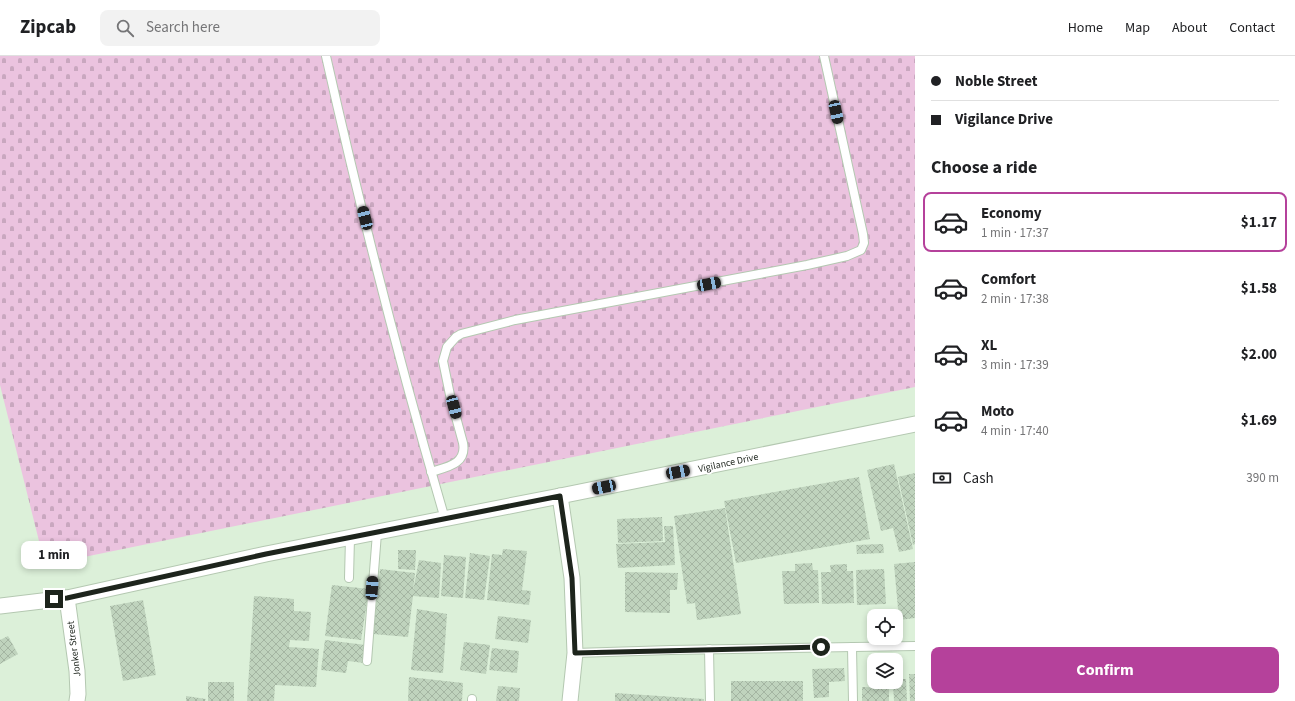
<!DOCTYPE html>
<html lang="en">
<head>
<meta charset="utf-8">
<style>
	:root { --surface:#fff; --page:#f2f2f2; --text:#202124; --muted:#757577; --line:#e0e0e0; --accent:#b5419b }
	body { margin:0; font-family:"Source Sans 3",sans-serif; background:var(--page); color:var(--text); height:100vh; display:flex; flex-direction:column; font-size:15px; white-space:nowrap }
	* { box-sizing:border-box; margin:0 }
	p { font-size:13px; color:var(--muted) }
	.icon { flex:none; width:22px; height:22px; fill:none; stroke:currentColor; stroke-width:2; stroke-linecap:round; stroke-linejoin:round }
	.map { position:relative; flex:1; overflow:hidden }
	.panel { display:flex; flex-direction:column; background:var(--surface); width:380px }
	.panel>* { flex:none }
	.hud { display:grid; align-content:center; height:88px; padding:0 16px; background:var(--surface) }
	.fabs { position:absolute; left:867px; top:553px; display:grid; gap:8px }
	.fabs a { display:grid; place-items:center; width:36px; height:36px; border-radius:8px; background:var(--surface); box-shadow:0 2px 6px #0003; font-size:20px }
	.end { position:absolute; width:18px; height:18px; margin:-9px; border:5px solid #1d241c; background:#fff; box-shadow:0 0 0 2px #fff }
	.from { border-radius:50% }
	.bubble { position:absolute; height:28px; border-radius:8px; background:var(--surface); box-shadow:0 2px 6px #0003; font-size:13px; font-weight:700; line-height:28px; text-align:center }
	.car { position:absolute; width:12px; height:24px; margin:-12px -6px; border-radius:5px; box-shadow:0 0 3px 1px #0007; background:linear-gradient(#222 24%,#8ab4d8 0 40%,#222 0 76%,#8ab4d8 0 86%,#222 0) }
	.hud b { display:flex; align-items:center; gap:14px; height:38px; font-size:15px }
	.hud b+b { border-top:1px solid var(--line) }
	.hud i { width:10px; height:10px; background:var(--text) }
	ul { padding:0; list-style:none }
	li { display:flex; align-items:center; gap:12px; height:60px; margin:0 8px 6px; padding:0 8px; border:2px solid transparent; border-radius:8px }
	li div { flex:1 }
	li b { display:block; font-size:15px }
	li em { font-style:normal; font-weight:700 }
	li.on { border-color:var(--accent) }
	li>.icon { width:36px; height:36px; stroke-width:1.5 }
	h2 { padding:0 16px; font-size:18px; line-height:48px }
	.pay { display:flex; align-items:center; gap:10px; height:44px; padding:0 16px; font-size:15px }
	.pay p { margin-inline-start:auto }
	.cta { display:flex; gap:8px; margin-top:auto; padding:8px 16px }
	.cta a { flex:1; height:46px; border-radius:8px; background:var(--accent); color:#fff; font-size:16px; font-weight:700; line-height:46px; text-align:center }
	header { display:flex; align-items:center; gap:24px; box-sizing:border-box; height:56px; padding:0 20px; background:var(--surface); border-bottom:1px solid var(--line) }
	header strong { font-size:19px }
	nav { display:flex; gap:22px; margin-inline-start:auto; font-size:14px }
	.search { width:280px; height:36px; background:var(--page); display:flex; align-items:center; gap:10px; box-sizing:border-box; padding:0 14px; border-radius:8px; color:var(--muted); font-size:15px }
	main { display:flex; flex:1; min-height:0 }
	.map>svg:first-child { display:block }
	.cemetery { fill:url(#cemetery-stones) }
	.building { fill:url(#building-cross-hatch) }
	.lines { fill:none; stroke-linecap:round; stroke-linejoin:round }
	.lane-casing { stroke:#b4c8b1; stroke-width:10 }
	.street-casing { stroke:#b4c8b1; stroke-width:17 }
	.lane { stroke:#fff; stroke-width:8 }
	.street { stroke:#fff; stroke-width:15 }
	.route { stroke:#1d241c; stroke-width:5 }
	.labels { text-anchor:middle; stroke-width:4; stroke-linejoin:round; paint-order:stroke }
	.street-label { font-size:10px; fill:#1d241c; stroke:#fff }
</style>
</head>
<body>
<header>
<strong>Zipcab</strong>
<div class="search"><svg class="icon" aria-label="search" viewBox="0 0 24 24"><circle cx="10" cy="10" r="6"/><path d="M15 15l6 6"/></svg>Search here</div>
<nav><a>Home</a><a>Map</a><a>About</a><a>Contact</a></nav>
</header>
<main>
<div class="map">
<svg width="915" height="645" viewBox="0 0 915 645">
	<defs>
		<pattern id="cemetery-stones" width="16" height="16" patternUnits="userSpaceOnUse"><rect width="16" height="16" fill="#ebc3df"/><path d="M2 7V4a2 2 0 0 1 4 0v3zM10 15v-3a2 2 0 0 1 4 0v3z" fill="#c9a7bf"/></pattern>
		<pattern id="building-cross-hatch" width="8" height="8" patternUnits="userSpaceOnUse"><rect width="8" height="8" fill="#bfd3bd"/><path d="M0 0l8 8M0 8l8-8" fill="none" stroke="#a4b5a2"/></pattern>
	</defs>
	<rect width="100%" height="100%" fill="#dcf0d9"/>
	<path class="cemetery" d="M0 0H915V331L45 509 0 329Z"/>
	<g class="building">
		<path d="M894 408 913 493 899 496 893 472 881 475 867 414Z"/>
		<path d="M915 417V488L913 489 898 421Z"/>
		<path d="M859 421 870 483 736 507 724 445Z"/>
		<path d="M725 452 741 558 697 564 695 547 687 548 674 460Z"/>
		<path d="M662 461 663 485 618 487 617 463Z"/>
		<path d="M664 470H673L675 509 618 512 616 488 665 486Z"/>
		<path d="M883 488 884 497 857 498 856 489Z"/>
		<path d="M503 493 527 495 522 534 531 535 529 549 487 544 492 498 502 499Z"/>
		<path d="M398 494H416L415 514 398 513Z"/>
		<path d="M470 497 490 500 484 544 465 542Z"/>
		<path d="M444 499 466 501 463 542 441 540Z"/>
		<path d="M419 504 441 507 439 542 413 540 408 581 373 578 380 513 415 517 413 535Z"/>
		<path d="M915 506V562L899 564 894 508Z"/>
		<path d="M812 507 813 514H818L819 547 784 548 782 515H795V508Z"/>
		<path d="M847 508V515H853L854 547 822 548 821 516H831L830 509Z"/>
		<path d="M884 513 886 548 857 549 856 514Z"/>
		<path d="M625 516 678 517 677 534H670V557L625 556Z"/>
		<path d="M332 529 369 533 361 584 325 580Z"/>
		<path d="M254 540 294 543V555L311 556 309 585 290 584 289 591 319 593 316 631 275 629 274 645H247Z"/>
		<path d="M143 544 156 619 123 625 110 550Z"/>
		<path d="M417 553 447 558 443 617 411 614Z"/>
		<path d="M498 560 531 564 528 587 495 583Z"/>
		<path d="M8 580 18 598 0 608V584Z"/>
		<path d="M325 584 366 589 364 607 348 605 346 617 321 614Z"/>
		<path d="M464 586 490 589 486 618 460 614Z"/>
		<path d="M492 592 519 595 517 617 489 614Z"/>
		<path d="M844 612 845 625 829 626V641L814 642 812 613Z"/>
		<path d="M909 618H915V645H910Z"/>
		<path d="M409 621 463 627 462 645H408Z"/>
		<path d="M896 623H906L907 645H894L893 626H896Z"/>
		<rect x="731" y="625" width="72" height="20"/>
		<rect x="208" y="626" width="26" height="19"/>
		<path d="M498 630 520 632 519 645H496Z"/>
		<path d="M862 631 889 632V645H862Z"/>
		<path d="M615 637 704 643V645H615Z"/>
		<path d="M186 640 206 643 205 645H186Z"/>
	</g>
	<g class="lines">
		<g class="lane-casing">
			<g id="lane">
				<path d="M326 0C361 156 400 310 445 463"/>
				<path d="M431 416C447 411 467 408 463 387L450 339 443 305 447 291 456 281 461 278 515 264 807 209 847 200 861 194 864 187 863 178 824 0"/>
				<path d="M349 522 350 482"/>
				<path d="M852 591 853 645"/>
				<path d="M709 593 710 645"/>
				<path d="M575 597 671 594 915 590"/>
				<path d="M367 605 377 477"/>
				<path d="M472 645V643"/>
			</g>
		</g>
		<g class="street-casing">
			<g id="street">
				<path d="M560 440 572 522 575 597 570 645"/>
				<path d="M67 542 77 615 78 638 77 645"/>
				<path d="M0 550 67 542 266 498 560 440 915 368"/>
			</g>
		</g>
		<use href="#lane" class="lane"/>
		<use href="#street" class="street"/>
	</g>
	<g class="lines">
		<path class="route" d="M54 543 67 542 266 498 560 440 572 522 575 597 821 591"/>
	</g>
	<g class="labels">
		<g class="street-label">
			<text transform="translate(728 406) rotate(-12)" y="4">Vigilance Drive</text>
			<text transform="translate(73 593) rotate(-97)" y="4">Jonker Street</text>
		</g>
	</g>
</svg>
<div class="fabs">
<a><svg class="icon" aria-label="locate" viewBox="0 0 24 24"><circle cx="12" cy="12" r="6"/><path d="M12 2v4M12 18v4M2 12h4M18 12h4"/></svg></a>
<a><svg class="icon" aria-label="layers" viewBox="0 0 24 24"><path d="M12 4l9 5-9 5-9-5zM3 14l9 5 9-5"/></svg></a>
</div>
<i class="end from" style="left:821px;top:591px"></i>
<i class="end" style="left:54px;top:543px"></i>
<div class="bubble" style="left:21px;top:485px;width:66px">1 min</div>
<i class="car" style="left:836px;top:56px;rotate:168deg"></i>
<i class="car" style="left:365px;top:162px;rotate:346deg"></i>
<i class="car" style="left:709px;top:228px;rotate:79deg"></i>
<i class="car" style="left:454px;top:351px;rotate:165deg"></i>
<i class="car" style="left:678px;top:416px;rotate:79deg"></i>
<i class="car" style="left:604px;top:431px;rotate:258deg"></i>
<i class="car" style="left:372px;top:532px;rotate:4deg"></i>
</div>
<section class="panel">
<div class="hud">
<b><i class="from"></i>Noble Street</b>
<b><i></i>Vigilance Drive</b>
</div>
<h2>Choose a ride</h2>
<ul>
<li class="on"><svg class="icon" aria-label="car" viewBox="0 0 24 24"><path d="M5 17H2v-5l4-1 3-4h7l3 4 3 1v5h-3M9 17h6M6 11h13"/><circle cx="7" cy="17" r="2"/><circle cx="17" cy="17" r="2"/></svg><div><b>Economy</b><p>1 min · 17:37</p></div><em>$1.17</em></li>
<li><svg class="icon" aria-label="car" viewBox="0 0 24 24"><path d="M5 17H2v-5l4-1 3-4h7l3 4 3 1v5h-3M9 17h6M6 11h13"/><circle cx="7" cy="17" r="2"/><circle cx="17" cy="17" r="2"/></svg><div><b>Comfort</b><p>2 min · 17:38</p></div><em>$1.58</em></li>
<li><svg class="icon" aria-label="car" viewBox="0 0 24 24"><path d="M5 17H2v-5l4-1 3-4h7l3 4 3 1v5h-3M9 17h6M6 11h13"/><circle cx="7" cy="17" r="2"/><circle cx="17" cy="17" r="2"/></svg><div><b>XL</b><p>3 min · 17:39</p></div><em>$2.00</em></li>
<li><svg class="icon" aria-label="car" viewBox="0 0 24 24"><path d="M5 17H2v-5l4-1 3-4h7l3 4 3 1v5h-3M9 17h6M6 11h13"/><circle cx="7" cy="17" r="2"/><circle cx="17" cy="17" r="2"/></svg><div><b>Moto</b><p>4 min · 17:40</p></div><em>$1.69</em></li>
</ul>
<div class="pay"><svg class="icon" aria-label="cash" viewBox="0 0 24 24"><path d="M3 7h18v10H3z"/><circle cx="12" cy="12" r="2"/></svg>Cash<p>390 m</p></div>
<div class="cta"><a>Confirm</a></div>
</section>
</main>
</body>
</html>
